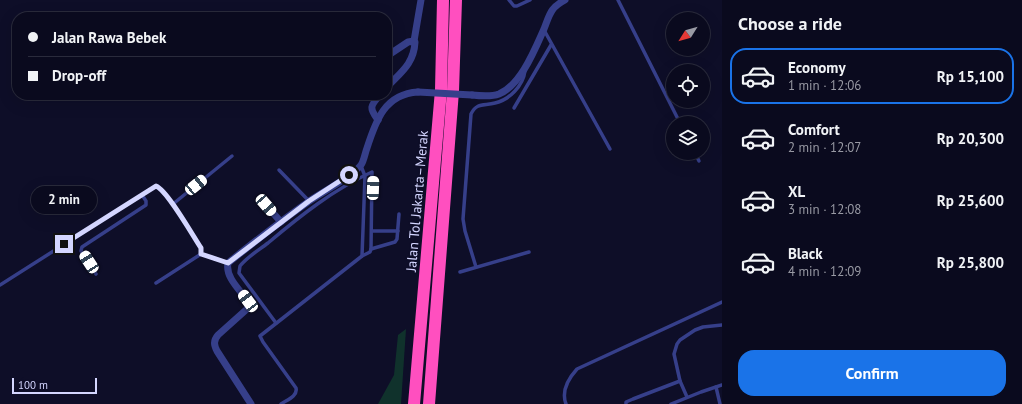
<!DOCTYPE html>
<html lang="en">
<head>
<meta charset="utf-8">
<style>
	:root { --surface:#0a0a1e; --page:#18182b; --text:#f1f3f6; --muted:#999aa4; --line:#2a2b3c; --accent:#1a73e8 }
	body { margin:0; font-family:"PT Sans",sans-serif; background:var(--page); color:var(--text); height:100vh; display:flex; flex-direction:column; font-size:15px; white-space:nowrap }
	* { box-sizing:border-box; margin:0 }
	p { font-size:13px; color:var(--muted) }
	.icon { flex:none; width:22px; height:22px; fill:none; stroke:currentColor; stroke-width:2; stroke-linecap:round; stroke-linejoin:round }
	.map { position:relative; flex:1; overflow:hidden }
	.sheet { display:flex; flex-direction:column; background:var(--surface); width:300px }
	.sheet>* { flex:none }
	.hud { position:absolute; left:12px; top:12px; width:380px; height:88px; border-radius:16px; box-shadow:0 4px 16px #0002,0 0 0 1px var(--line); display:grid; align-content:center; height:88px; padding:0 16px; background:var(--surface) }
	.needle { width:26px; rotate:233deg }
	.fabs { position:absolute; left:666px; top:12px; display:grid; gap:8px }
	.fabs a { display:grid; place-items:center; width:44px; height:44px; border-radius:50%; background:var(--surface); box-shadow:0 4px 16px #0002,0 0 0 1px var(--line); font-size:20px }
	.scale { position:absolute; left:12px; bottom:10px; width:85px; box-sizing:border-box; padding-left:4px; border:2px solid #d4d6ff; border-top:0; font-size:11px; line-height:14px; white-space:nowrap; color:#d4d6ff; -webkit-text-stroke:3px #0e0e28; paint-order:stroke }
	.end { position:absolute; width:18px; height:18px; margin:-9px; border:5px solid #d4d6ff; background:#111; box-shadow:0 0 0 2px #111 }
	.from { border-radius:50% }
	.bubble { position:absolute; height:28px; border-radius:14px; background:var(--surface); box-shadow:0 4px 16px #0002,0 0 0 1px var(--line); font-size:13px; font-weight:600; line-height:28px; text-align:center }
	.car { position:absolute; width:12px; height:24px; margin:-12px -6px; border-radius:5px; box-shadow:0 0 3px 1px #0007; background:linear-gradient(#fff 24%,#345 0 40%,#fff 0 76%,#345 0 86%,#fff 0) }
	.hud b { display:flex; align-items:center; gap:14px; height:38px; font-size:15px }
	.hud b+b { border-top:1px solid var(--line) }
	.hud i { width:10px; height:10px; background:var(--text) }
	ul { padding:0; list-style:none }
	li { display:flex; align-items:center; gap:12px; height:56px; margin:0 8px 6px; padding:0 8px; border:2px solid transparent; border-radius:16px }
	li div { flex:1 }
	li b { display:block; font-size:15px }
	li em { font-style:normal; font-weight:600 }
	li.current { border-color:var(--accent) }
	li>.icon { width:36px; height:36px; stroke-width:1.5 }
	h2 { padding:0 16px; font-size:18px; line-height:48px }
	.cta { display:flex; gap:8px; margin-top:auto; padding:8px 16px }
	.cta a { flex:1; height:46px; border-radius:16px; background:var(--accent); color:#fff; font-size:16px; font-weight:600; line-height:46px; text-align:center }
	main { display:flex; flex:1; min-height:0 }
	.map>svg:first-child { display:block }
	.green { fill:#10322c }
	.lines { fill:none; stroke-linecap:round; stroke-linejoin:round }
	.lane { stroke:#363f8a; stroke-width:3.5 }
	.street { stroke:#363f8a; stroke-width:7 }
	.highway { stroke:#ff4fbf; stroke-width:12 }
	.street-bridge { stroke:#363f8a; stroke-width:7 }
	.route { stroke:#d4d6ff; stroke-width:5 }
	.labels { text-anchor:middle; stroke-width:3; stroke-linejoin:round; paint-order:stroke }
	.street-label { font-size:14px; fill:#d4d6ff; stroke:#0e0e28 }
</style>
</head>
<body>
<main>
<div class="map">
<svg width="722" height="404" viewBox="0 0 722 404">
	<rect width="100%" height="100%" fill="#0e0e28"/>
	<path class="green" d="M406 329 401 404H378L394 375 398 335Z"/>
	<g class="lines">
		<g class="lane">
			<path d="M509 0 514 6H517L530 0"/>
			<path d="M618 0 680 123"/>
			<path d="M544 30 610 149"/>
			<path d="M514 108 551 45"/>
			<path d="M695 153 699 161"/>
			<path d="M279 170 309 201"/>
			<path d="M173 204 232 156"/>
			<path d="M372 231H398"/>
			<path d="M371 249 395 242 397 239 399 214"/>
			<path d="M476 267 465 231 463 219 471 114C477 102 484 106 495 103 509 100 523 86 525 71"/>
			<path d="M460 272 529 252"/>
			<path d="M96 274 81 251 82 247 146 205V201L142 195"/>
			<path d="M156 283 201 254"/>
			<path d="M0 285 156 186C167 190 193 236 201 248V254L228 263"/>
			<path d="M276 323 239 273 240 266C247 257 259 250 268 243 300 216 334 189 372 172L371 249 370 252 362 256"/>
			<path d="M716 387 720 404"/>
			<path d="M687 397 680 381 674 354 677 344 680 340 695 330 703 327 722 325"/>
			<path d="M281 404C287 400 298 396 296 388L263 342 260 336 362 256 365 176 361 166"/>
			<path d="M566 404C561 391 568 379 577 369L722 302"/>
			<path d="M626 404V402L633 399 680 381"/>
			<path d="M671 404 701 392 722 385"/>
		</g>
		<g class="street">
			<path d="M414 41 421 0"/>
			<path d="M387 56 408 42 414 41 415 42C414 64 400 73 387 87"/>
			<path d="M472 95C481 96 491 97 499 94 521 85 535 49 544 29 550 14 550 8 565 0"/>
			<path d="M378 120C369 108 370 106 380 95"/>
			<path d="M266 205 281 222"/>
			<path d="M251 404 217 351C214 345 213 341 218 335L247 309 249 306 248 301C240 290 225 277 228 263 254 242 281 221 308 202 321 193 353 176 361 165 364 161 365 153 367 148 376 120 385 94 418 92"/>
		</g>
		<g class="highway">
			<path d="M414 404 441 90 443 0"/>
			<path d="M429 404 453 91 456 0"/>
		</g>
		<path class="street-bridge" d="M418 92 472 95"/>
	</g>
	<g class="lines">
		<path class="route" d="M64 244 156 186C167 190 193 236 201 248V254L228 263 309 201 349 175"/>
	</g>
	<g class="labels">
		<g class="street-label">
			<text transform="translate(417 201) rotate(-85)" y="5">Jalan Tol Jakarta–Merak</text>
		</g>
	</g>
</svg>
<div class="fabs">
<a><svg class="needle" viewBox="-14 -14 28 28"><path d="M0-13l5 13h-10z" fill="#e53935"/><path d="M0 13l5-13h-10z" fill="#999aa4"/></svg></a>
<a><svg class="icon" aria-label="locate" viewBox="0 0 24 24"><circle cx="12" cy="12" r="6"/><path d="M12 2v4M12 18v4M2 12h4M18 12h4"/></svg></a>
<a><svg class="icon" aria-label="layers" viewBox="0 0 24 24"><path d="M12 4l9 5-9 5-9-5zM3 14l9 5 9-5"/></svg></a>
</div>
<div class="scale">100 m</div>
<i class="end from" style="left:349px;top:175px"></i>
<i class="end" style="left:64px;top:244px"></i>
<div class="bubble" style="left:31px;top:186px;width:66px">2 min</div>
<i class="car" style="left:196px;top:185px;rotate:51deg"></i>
<i class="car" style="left:373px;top:188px;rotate:2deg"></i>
<i class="car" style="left:266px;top:205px;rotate:139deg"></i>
<i class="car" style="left:89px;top:262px;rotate:327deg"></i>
<i class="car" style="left:248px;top:301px;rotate:323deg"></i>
<div class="hud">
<b><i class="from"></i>Jalan Rawa Bebek</b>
<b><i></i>Drop-off</b>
</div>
</div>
<section class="sheet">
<h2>Choose a ride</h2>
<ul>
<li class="current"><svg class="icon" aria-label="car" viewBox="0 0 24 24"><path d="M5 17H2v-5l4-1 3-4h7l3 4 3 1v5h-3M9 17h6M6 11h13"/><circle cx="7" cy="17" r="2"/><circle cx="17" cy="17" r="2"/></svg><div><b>Economy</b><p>1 min · 12:06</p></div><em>Rp 15,100</em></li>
<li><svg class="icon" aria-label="car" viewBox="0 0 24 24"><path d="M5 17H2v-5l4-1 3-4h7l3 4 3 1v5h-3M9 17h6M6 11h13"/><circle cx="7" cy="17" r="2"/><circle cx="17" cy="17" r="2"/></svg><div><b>Comfort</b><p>2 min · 12:07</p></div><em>Rp 20,300</em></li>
<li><svg class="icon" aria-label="car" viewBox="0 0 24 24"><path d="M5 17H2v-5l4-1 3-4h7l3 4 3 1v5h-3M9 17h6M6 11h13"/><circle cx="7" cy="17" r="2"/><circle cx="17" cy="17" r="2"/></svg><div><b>XL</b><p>3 min · 12:08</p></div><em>Rp 25,600</em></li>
<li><svg class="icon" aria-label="car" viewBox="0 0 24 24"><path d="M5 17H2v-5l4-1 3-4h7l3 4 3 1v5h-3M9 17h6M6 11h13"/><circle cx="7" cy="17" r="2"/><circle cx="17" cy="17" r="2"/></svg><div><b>Black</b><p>4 min · 12:09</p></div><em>Rp 25,800</em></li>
</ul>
<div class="cta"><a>Confirm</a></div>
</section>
</main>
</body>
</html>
